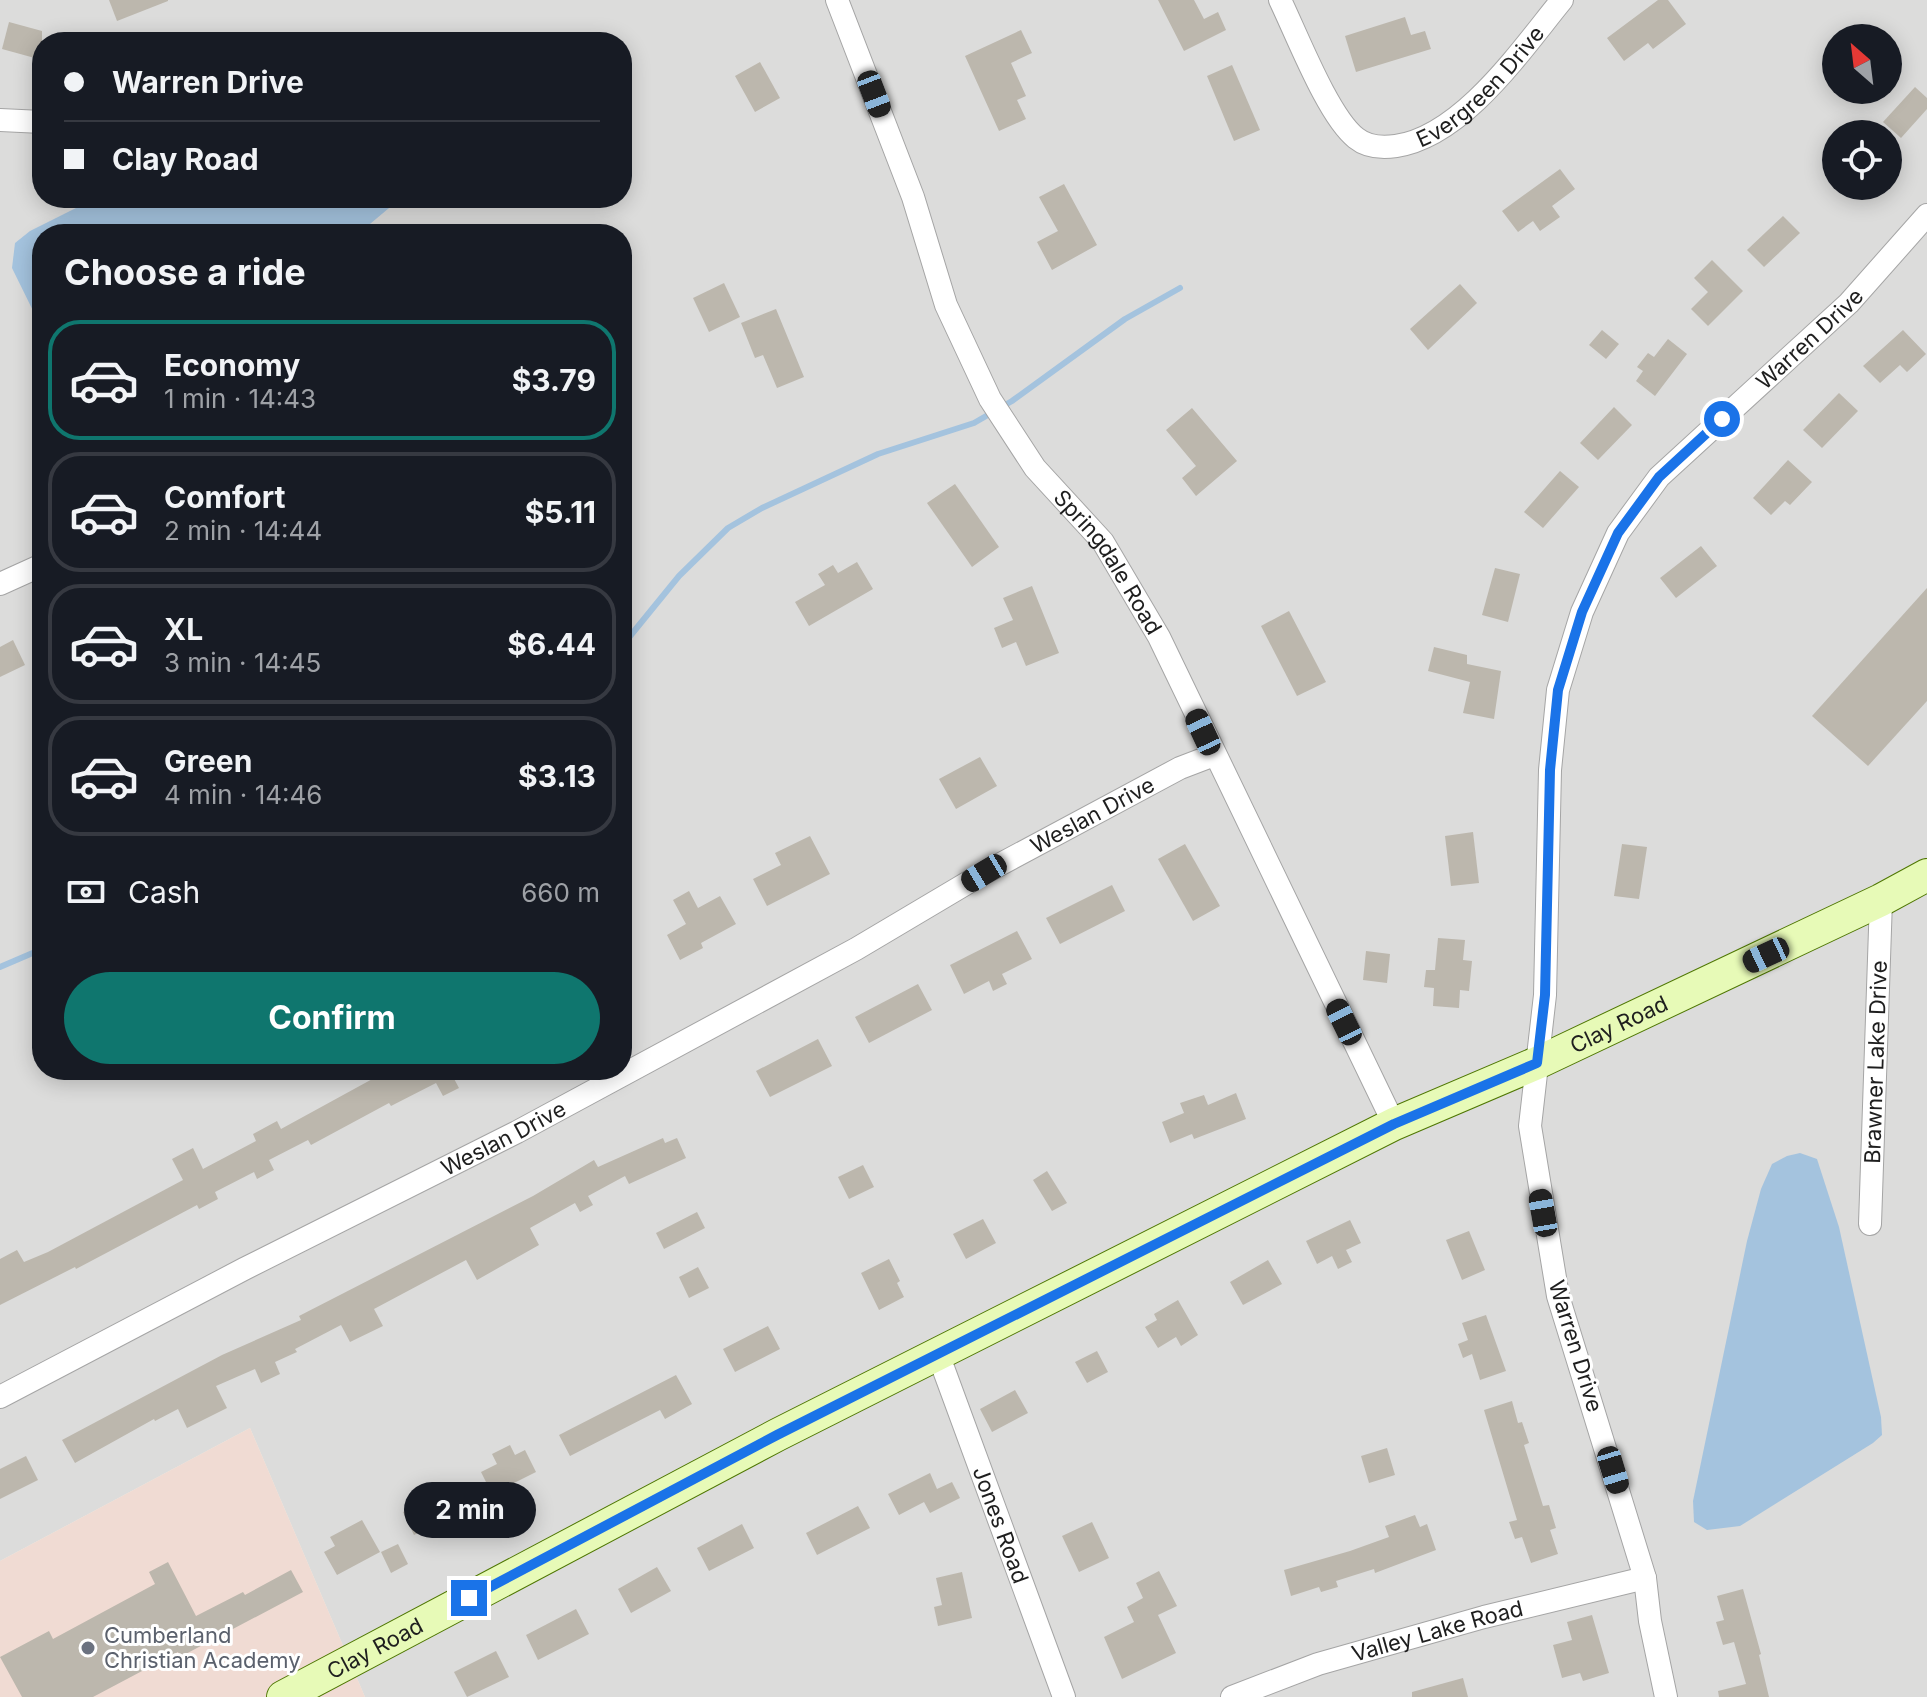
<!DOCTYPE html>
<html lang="en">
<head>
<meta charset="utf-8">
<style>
	:root { --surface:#171b24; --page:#242831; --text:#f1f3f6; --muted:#9ea1a6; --line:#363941; --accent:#0f766e }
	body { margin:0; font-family:Inter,sans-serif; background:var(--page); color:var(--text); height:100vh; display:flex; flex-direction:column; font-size:30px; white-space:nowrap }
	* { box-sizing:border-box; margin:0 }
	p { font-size:26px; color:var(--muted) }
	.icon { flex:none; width:44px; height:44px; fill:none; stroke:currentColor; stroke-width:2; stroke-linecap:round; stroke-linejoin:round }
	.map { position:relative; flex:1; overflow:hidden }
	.panel { position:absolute; left:32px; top:224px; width:600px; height:856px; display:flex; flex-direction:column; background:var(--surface); border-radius:32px; box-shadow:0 4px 20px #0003 }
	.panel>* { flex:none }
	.hud { position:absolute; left:32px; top:32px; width:600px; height:176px; border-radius:32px; box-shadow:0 4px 20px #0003; display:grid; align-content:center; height:176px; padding:0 32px; background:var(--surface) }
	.needle { width:52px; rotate:332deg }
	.buttons { position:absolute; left:1822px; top:24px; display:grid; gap:16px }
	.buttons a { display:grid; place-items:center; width:80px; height:80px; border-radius:50%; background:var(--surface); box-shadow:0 4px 20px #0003; font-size:40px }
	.end { position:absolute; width:36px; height:36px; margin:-18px; border:10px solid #1a73e8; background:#fff; box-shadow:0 0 0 4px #fff }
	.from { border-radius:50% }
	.bubble { position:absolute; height:56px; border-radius:28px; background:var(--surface); box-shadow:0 4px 20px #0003; font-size:26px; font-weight:700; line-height:56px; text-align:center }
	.car { position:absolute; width:24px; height:48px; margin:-24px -12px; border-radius:10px; box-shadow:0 0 6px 2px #0007; background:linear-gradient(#222 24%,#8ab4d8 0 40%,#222 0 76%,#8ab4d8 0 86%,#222 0) }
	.hud b { display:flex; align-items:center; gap:28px; height:76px; font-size:30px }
	.hud b+b { border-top:2px solid var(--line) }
	.hud i { width:20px; height:20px; background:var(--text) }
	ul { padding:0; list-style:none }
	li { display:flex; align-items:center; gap:24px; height:120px; margin:0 16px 12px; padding:0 16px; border:4px solid var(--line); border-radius:32px }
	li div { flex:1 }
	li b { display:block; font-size:30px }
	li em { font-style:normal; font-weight:700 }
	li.on { border-color:var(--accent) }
	li>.icon { width:72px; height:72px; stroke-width:1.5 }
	h2 { padding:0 32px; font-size:36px; line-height:96px }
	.pay { display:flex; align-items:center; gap:20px; height:88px; padding:0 32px; font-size:30px }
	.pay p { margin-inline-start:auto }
	.button { display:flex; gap:16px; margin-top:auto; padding:16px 32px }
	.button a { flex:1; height:92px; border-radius:48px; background:var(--accent); color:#fff; font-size:32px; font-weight:700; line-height:92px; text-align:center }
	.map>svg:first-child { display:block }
	.residential { fill:#dcdcdb; fill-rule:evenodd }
	.commercial { fill:#f0dbd3 }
	.water { fill:#a4c3de }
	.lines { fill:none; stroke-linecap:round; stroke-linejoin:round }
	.stream { stroke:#a4c3de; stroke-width:6 }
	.building { fill:#bcb7ad }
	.street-casing { stroke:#a5a5a5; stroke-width:24 }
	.secondary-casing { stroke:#4f7703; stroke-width:34 }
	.street { stroke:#fff; stroke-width:22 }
	.secondary { stroke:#e7fab7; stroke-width:32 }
	.route { stroke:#1a73e8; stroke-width:10 }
	.worship-dot { fill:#6b7280; stroke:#fff; stroke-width:3 }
	.labels { text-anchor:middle; stroke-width:6; stroke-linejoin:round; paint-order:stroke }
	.street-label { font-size:22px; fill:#1e1e1e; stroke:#fff }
	.worship-label { font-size:22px; fill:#5b616d; stroke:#fff; text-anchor:start }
</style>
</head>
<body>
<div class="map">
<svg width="1927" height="1697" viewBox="0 0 1927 1697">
	<rect width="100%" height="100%" fill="#efeee4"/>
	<path class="residential" d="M0 0H1927V1697H365L250 1428 0 1561ZM1836 38H1888V90H1836ZM42 42H622V198H42ZM1836 134H1888V186H1836ZM42 234H622V1070H42Z"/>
	<path class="commercial" d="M250 1428 365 1697H0V1561Z"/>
	<g class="water">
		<path d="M96 198H401L358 234H42V329L12 268 15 243 30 231Z"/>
		<path d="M1800 1153 1817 1159 1839 1227 1881 1417 1882 1435 1873 1443 1740 1526 1707 1530 1694 1522 1693 1501 1747 1241 1761 1189 1772 1164 1787 1156Z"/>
	</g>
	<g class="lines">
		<g class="stream">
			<path d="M622 646 679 576 728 528 762 508 878 454 974 423 1012 401 1125 319 1180 288"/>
			<path d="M0 967 42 949"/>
		</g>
	</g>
	<g class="building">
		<path d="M109 0H168V1L117 21Z"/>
		<path d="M1158 0H1194L1204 19 1218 12 1226 30 1184 51Z"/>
		<path d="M1658 0H1668L1686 24 1653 49 1648 43 1624 61 1607 38Z"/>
		<path d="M1405 17 1411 35 1425 31 1431 49 1356 72 1345 36Z"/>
		<path d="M9 22 42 31V60L2 49Z"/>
		<path d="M1021 30 1032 53 1011 63 1026 96 1017 100 1026 119 999 131 965 56Z"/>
		<path d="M760 62 780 98 755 112 735 76Z"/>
		<path d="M1232 65 1260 130 1234 141 1207 76Z"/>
		<path d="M1915 87 1927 98V109L1901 138 1883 122Z"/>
		<path d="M1560 169 1575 189 1552 206 1560 217 1540 231 1533 221 1518 232 1502 211Z"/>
		<path d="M1064 184 1097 245 1052 270 1037 242 1058 231 1039 197Z"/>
		<path d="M1783 216 1800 233 1764 267 1747 250Z"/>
		<path d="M1712 260 1743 291 1708 326 1691 309 1708 292 1694 278Z"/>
		<path d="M724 283 740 317 709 332 693 298Z"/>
		<path d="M1460 284 1477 303 1428 350 1410 329Z"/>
		<path d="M776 309 804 377 777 388 763 355 755 358 741 323Z"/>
		<path d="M1602 330 1619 344 1606 359 1589 345Z"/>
		<path d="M1903 330 1926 354 1907 372 1900 365 1880 383 1863 366Z"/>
		<path d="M1668 339 1687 354 1655 396 1636 381 1643 371 1637 367 1648 353 1654 357Z"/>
		<path d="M1839 393 1858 411 1822 448 1803 430Z"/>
		<path d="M1614 407 1632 425 1598 460 1580 443Z"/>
		<path d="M1192 408 1237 461 1196 496 1182 478 1196 466 1166 430Z"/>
		<path d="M1788 460 1812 482 1790 505 1785 501 1771 515 1753 498Z"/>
		<path d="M1560 471 1579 487 1543 528 1524 512Z"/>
		<path d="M955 484 999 547 972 567 927 503Z"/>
		<path d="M1701 546 1717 566 1676 598 1660 578Z"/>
		<path d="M857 562 873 589 809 626 795 602 825 585 818 574 833 565 838 573Z"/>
		<path d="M1495 568 1520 574 1508 622 1482 615Z"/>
		<path d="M1032 586 1059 653 1026 666 1016 642 1002 648 994 628 1013 620 1003 598Z"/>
		<path d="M1927 588V701L1868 766 1812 716Z"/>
		<path d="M1289 611 1326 682 1297 696 1261 626Z"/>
		<path d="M13 640 25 665 0 677V647Z"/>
		<path d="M1434 647 1467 655V664L1501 671 1494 719 1463 713 1470 682 1428 671Z"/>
		<path d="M980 757 997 786 956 809 939 779Z"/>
		<path d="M1473 832 1479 883 1451 886 1445 836Z"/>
		<path d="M810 836 830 874 767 906 753 879 781 865 775 853Z"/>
		<path d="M1185 844 1220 906 1193 921 1158 859Z"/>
		<path d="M1622 844 1647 847 1639 899 1614 896Z"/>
		<path d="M1112 885 1125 911 1060 944 1046 918Z"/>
		<path d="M689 891 698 908 720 896 736 924 701 943 703 948 680 960 667 935 686 924 673 900Z"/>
		<path d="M1017 931 1032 959 1002 974 1007 984 993 991 989 981 964 994 950 965Z"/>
		<path d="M1438 938 1465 940 1463 960 1472 961 1469 991 1460 990 1459 1008 1433 1006 1434 988 1424 987 1426 970H1435Z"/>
		<path d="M1366 951 1390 954 1387 983 1363 980Z"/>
		<path d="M918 984 932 1010 869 1043 855 1017Z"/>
		<path d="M818 1039 832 1066 770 1097 756 1071Z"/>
		<path d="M372 1070H462L452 1075 459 1088 443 1096 436 1083 391 1106 389 1103 311 1145 308 1140 269 1160 274 1170 257 1179 254 1172 215 1192 218 1199 199 1209 197 1205 76 1269 75 1267 0 1305V1259L17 1250 24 1262 48 1252 183 1180 172 1159 193 1148 203 1169 256 1141 253 1134 277 1121 281 1129 376 1077Z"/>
		<path d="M1236 1093 1246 1119 1194 1139 1192 1134 1170 1143 1162 1122 1184 1113 1180 1103 1204 1095 1208 1105Z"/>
		<path d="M663 1138 665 1143 677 1138 686 1158 629 1184 625 1176 588 1196 593 1205 580 1212 575 1203 530 1228 539 1245 477 1280 466 1260 374 1309 383 1326 350 1342 341 1325 295 1349 297 1352 275 1362 280 1374 261 1383 255 1369 216 1386 227 1408 187 1428 178 1409 155 1421 154 1419 75 1463 62 1440 222 1355 301 1320 299 1316 533 1196 594 1160 598 1167Z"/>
		<path d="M863 1165 874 1187 849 1199 838 1177Z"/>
		<path d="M1047 1171 1067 1203 1052 1211 1033 1180Z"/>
		<path d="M697 1212 705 1228 664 1249 656 1233Z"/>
		<path d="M983 1219 996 1243 966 1259 953 1234Z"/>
		<path d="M1350 1220 1361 1243 1346 1250 1352 1262 1338 1269 1332 1256 1317 1264 1306 1241Z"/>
		<path d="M1469 1231 1485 1270 1462 1280 1446 1240Z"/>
		<path d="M889 1259 900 1281 897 1283 904 1297 879 1310 861 1273Z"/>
		<path d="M1268 1260 1282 1284 1243 1305 1230 1282Z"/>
		<path d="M698 1267 709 1288 689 1298 679 1277Z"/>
		<path d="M1178 1300 1198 1335 1181 1346 1176 1337 1158 1348 1145 1327 1157 1320 1154 1314Z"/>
		<path d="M1486 1315 1506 1371 1480 1380 1472 1354 1463 1358 1458 1344 1468 1340 1462 1323Z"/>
		<path d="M768 1326 780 1349 735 1372 723 1349Z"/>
		<path d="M1097 1351 1108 1372 1087 1383 1075 1362Z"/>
		<path d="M676 1375 692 1404 665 1419 660 1410 570 1456 559 1435Z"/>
		<path d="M1015 1390 1028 1413 992 1432 980 1409Z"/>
		<path d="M1512 1401 1518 1423 1522 1422 1529 1443 1524 1445 1543 1506 1549 1505 1556 1528 1550 1530 1558 1554 1531 1563 1522 1537 1515 1539 1509 1522 1517 1520 1484 1410Z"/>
		<path d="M510 1445 515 1455 525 1450 536 1472 492 1494 481 1472 497 1464 492 1454Z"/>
		<path d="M1387 1448 1395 1475 1369 1483 1361 1456Z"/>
		<path d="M26 1456 38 1480 0 1499V1469Z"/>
		<path d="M930 1473 937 1489 952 1482 960 1498 930 1513 924 1502 899 1515 888 1494Z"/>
		<path d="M447 1490 459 1512 414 1535 403 1512Z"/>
		<path d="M858 1506 870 1528 817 1555 806 1533Z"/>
		<path d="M1415 1515 1420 1527 1427 1524 1436 1550 1375 1573 1374 1569 1336 1581 1338 1587 1321 1592 1319 1587 1291 1596 1284 1570 1350 1551 1389 1537 1385 1526Z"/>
		<path d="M362 1520 380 1552 337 1575 324 1552 335 1546 330 1537Z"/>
		<path d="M1092 1522 1109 1558 1079 1572 1062 1536Z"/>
		<path d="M742 1524 754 1548 709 1571 697 1548Z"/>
		<path d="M398 1544 408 1564 391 1573 381 1552Z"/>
		<path d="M168 1562 196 1616 243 1592 245 1595 291 1570 303 1592 180 1657 178 1652 93 1697H22L0 1657 49 1631 53 1639 155 1584 149 1572Z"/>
		<path d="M657 1567 671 1591 631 1613 618 1589Z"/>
		<path d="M1159 1571 1177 1606 1158 1615 1176 1653 1122 1679 1104 1637 1134 1622 1127 1607 1143 1598 1136 1583Z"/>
		<path d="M962 1572 972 1618 938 1626 934 1607 942 1605 936 1578Z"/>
		<path d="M1743 1589 1761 1654 1759 1655 1769 1697H1719L1718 1691 1746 1684 1734 1642 1723 1645 1716 1622 1724 1620 1717 1596Z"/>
		<path d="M576 1609 589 1634 538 1660 526 1635Z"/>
		<path d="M1592 1615 1609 1673 1583 1681 1580 1673 1562 1678 1553 1645 1572 1640 1567 1622Z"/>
		<path d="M496 1651 509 1677 467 1697 454 1672Z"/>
		<path d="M1463 1678 1468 1697H1412V1692Z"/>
	</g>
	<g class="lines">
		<g class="street-casing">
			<g id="street">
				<path id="s1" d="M837 0 913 197 946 305 990 399 1035 468 1103 542 1159 637 1394 1124"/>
				<path id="s2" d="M1280 0C1297 35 1328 116 1356 138 1367 147 1382 148 1396 146 1463 136 1521 50 1562 0"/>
				<path d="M0 120 42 122"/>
				<path d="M0 584 42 565"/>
				<path id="s3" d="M1870 1224 1881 900"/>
				<path id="s4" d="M938 1354 1064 1697"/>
				<path id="s5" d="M0 1397 244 1269 517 1132 856 949 984 873 1180 768 1214 755"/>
				<path id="s6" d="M1232 1697 1318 1664 1484 1617 1645 1578"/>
				<path id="s7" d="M1666 1697 1650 1621 1645 1578 1558 1296 1530 1126 1545 995 1550 770 1558 690 1582 612 1618 533 1659 477 1849 303 1927 215"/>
			</g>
		</g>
		<g class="secondary-casing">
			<g id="secondary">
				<path id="s8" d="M283 1697 777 1435 1394 1124 1537 1063 1881 900 1927 875"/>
			</g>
		</g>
		<use href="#street" class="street"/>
		<use href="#secondary" class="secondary"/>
	</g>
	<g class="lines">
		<path class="route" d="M469 1598 777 1435 1394 1124 1537 1063 1545 995 1550 770 1558 690 1582 612 1618 533 1659 477 1722 419"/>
	</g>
	<circle class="worship-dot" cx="88" cy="1648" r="8"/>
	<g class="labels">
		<g class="street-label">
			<text dy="8" stroke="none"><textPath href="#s2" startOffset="306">Evergreen Drive</textPath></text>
			<text dy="8" stroke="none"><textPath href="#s7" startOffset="1468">Warren Drive</textPath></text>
			<text dy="8" stroke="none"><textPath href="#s1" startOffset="630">Springdale Road</textPath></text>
			<text dy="8" stroke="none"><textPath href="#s5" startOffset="1238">Weslan Drive</textPath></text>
			<text dy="8" stroke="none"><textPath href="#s8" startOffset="1496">Clay Road</textPath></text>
			<text dy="8" stroke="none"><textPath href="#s3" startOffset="162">Brawner Lake Drive</textPath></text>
			<text dy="8" stroke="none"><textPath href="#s5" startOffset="566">Weslan Drive</textPath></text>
			<text transform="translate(1576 1346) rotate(73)" y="8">Warren Drive</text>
			<text dy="8" stroke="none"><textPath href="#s4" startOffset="182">Jones Road</textPath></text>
			<text dy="8" stroke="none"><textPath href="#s6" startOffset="216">Valley Lake Road</textPath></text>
			<text dy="8" stroke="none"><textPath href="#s8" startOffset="104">Clay Road</textPath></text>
		</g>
		<g class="worship-label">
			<text x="104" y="1643">Cumberland<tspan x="104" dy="25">Christian Academy</tspan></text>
		</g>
	</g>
</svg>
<div class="buttons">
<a><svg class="needle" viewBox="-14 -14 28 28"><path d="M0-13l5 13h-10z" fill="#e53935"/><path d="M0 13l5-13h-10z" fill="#9ea1a6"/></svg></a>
<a><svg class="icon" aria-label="locate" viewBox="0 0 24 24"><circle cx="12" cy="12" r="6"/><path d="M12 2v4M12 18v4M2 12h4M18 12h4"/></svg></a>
</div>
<i class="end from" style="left:1722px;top:419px"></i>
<i class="end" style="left:469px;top:1598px"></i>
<div class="bubble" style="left:404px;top:1482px;width:132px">2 min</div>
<i class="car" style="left:874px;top:94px;rotate:159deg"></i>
<i class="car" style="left:1203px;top:732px;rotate:335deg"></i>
<i class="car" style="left:984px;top:873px;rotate:239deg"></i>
<i class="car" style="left:1766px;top:955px;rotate:245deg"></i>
<i class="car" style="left:1344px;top:1022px;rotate:334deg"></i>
<i class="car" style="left:1543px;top:1213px;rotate:350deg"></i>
<i class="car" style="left:1613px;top:1470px;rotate:163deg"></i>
<div class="hud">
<b><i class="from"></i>Warren Drive</b>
<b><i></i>Clay Road</b>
</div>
<section class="panel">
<h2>Choose a ride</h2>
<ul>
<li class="on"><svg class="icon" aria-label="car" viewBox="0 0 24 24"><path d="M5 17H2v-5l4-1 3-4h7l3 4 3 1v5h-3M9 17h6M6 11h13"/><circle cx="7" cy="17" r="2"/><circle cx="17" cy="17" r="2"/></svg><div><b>Economy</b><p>1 min · 14:43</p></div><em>$3.79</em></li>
<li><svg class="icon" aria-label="car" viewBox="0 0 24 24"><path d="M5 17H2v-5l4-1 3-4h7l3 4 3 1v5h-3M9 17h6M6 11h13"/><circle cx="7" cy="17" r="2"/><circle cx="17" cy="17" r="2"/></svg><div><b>Comfort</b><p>2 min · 14:44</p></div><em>$5.11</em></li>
<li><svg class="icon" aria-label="car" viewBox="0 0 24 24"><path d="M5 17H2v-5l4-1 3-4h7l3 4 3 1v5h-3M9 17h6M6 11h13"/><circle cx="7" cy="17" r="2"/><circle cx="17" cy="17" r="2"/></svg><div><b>XL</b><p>3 min · 14:45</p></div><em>$6.44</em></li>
<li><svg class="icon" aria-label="car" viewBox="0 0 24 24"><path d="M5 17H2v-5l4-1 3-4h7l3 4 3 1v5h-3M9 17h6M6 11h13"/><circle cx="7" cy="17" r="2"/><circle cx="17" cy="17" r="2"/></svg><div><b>Green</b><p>4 min · 14:46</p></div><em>$3.13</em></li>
</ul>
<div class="pay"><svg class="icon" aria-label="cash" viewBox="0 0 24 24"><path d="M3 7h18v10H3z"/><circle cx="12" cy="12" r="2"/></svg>Cash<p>660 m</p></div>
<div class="button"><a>Confirm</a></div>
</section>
</div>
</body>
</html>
